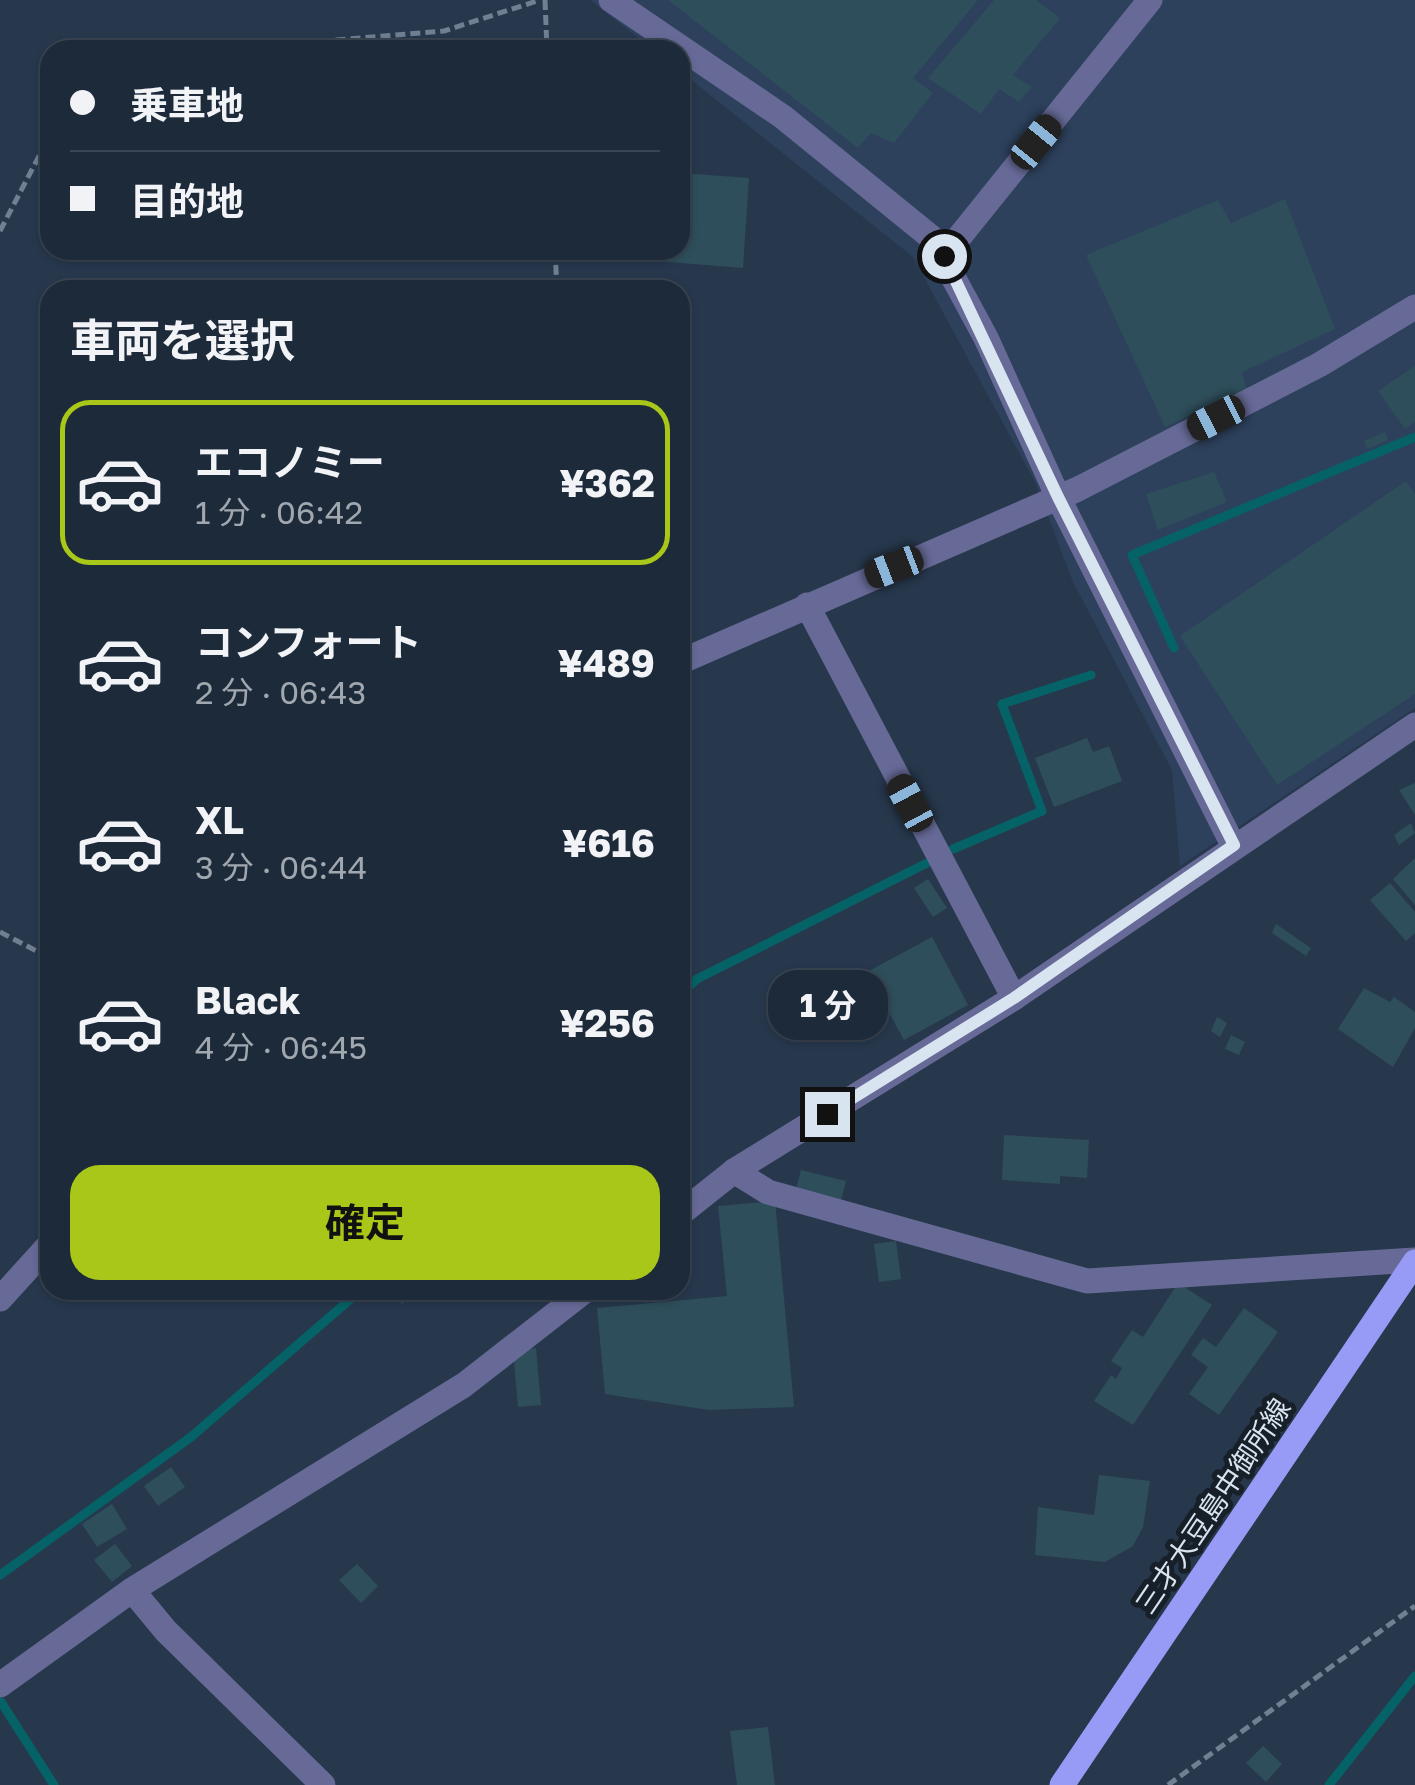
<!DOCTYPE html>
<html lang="ja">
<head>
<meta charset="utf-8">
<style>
	:root { --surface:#1d2a3a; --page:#2a3645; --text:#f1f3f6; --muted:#a0a7af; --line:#3b4654; --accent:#a9c719 }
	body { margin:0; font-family:"Golos Text","Noto Sans JP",sans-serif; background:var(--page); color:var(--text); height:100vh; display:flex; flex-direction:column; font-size:38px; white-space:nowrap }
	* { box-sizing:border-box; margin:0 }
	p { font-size:32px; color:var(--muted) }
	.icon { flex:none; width:55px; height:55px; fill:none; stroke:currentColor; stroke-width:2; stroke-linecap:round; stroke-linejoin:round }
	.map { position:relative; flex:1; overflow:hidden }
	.side { position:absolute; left:40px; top:280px; width:650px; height:1020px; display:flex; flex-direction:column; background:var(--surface); border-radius:30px; box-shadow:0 2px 8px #0004,0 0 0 2px var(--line) }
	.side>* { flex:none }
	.guide { position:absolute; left:40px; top:40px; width:650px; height:220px; border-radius:30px; box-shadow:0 2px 8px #0004,0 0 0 2px var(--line); display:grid; align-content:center; height:220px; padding:0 30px; background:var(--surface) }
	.end { position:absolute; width:45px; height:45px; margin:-22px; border:12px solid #d9e4f1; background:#111; box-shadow:0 0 0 5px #111 }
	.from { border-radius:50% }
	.bubble { position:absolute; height:70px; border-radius:30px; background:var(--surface); box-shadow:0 2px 8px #0004,0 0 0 2px var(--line); font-size:32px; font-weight:700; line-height:70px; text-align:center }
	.car { position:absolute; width:30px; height:60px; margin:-30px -15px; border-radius:12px; box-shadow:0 0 8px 2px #0007; background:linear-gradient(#222 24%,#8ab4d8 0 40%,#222 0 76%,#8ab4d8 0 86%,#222 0) }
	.guide b { display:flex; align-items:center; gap:35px; height:95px; font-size:38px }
	.guide b+b { border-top:2px solid var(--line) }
	.guide i { width:25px; height:25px; background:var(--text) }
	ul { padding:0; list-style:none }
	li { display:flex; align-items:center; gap:30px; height:165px; margin:0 20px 15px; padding:0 10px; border:5px solid transparent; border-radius:30px }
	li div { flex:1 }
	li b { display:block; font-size:38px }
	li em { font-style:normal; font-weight:700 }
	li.on { border-color:var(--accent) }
	li>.icon { width:90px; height:90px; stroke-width:1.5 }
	h2 { padding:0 30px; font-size:45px; line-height:120px }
	.action { display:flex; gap:20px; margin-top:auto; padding:20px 30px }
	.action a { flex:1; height:115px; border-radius:30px; background:var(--accent); color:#111; font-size:40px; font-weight:700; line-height:115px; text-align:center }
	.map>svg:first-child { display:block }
	.built { fill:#2d415c }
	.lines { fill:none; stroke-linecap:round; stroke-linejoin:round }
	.stream { stroke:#056367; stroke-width:9 }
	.building { fill:#2e4e5b }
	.path { stroke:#707f91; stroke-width:5; stroke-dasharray:10 5; stroke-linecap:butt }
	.minor { stroke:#676a97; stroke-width:25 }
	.major { stroke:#979bf6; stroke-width:25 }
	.route { stroke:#d9e4f1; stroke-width:12 }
	.labels { text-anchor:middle; stroke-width:10; stroke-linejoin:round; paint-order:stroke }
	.street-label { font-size:28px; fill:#d9e4f1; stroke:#171f28 }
</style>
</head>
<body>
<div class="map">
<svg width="1415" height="1785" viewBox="0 0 1415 1785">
	<rect width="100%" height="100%" fill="#27384d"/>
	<path class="built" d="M590 0H1415V708L1180 866 1172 770 1073 582 1036 484 913 257 680 71V50H654Z"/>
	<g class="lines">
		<g class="stream">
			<path d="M1174 648 1132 555 1415 437"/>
			<path d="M953 849 1042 811 1002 704 1091 675"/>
			<path d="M680 995 697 979 927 863"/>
			<path d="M0 1575 191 1437 361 1290"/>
			<path d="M1 1702 54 1785"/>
			<path d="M1329 1785 1415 1676"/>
		</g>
	</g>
	<g class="building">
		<path d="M668 0H978L913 78 933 93 894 143 871 133 858 148Z"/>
		<path d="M994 0H1036L1060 18 1013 75 1032 87 1019 102 999 89 981 114 928 78Z"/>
		<path d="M680 173 749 178 743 268 643 260 644 250H680Z"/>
		<path d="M1285 199 1335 329 1242 372 1247 390 1165 427 1086 255 1218 200 1231 223Z"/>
		<path d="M1415 366V422L1405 429 1378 391Z"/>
		<path d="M1385 432 1388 440 1367 449 1364 441Z"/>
		<path d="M1214 472 1227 502 1158 530 1146 494Z"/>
		<path d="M1406 481 1415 494V694L1277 785 1180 636Z"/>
		<path d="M1087 738 1093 752 1109 746 1122 781 1054 807 1035 758Z"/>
		<path d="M1415 783V815L1399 790Z"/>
		<path d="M1411 823 1415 833 1399 845 1394 835Z"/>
		<path d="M1415 858V905L1393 879Z"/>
		<path d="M928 879 947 908 933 917 914 888Z"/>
		<path d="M1390 883 1415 912V933L1406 941 1370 900Z"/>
		<path d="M1276 924 1311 948 1306 956 1272 933Z"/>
		<path d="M932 937 968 1005 904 1040 867 972Z"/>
		<path d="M1364 988 1390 1002 1394 997 1415 1012V1028L1393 1067 1338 1029Z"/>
		<path d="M1217 1017 1227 1023 1220 1037 1211 1031Z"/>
		<path d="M1231 1035 1245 1042 1239 1055 1225 1049Z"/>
		<path d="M1004 1135 1089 1140 1087 1178 1060 1176V1184L1002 1180Z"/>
		<path d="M801 1170 846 1181 840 1204 795 1193Z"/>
		<path d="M775 1201 794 1407 709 1410 605 1394 597 1308 727 1296 718 1206Z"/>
		<path d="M896 1241 901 1279 879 1282 874 1244Z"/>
		<path d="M1178 1283 1212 1305 1133 1425 1094 1401 1111 1375 1116 1379 1122 1368 1111 1361 1132 1330 1143 1337Z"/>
		<path d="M391 1290H420L402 1304Z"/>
		<path d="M1244 1308 1278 1332 1219 1415 1189 1394 1208 1367 1191 1355 1203 1338 1216 1347Z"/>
		<path d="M536 1348 541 1405 518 1407 513 1351Z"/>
		<path d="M171 1467 185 1487 158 1506 144 1486Z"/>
		<path d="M1099 1475 1150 1481 1143 1527 1133 1546 1105 1562 1035 1555 1038 1507 1094 1515Z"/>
		<path d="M112 1504 127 1529 97 1547 82 1524Z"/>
		<path d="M115 1544 132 1566 112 1582 94 1560Z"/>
		<path d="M357 1564 378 1586 361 1603 339 1580Z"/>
		<path d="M768 1727 775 1785H737L730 1731Z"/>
		<path d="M1263 1746 1282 1764 1266 1782 1246 1763Z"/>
	</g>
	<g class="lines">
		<g class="path">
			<path d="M545 0 547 50"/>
			<path d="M216 50 444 31 540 0"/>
			<path d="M0 231 50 135"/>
			<path d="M555 250 557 290"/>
			<path d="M0 932 50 958"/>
			<path d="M1168 1785 1415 1606"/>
		</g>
		<g class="minor">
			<path d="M611 0 783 117 932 238 986 338 1058 497 1233 845"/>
			<path d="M944 256 1150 0"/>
			<path d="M807 605 1014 998"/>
			<path d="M680 662 1078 489 1319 365 1415 307"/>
			<path d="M734 1171 768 1192 1087 1281 1415 1260"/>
			<path d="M680 1214 734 1171 1014 998 1415 725"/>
			<path d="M0 1299 50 1244"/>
			<path d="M132 1590 166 1631 323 1785"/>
			<path d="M0 1685 132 1590 464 1385 586 1290"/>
		</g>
		<path class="major" d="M1062 1785 1415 1262"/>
	</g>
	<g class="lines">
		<path class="route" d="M827 1114 1014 998 1234 845 1058 497 944 256"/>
	</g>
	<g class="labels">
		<g class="street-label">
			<text transform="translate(1213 1506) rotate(-56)" y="10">三才大豆島中御所線</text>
		</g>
	</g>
</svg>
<i class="end from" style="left:944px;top:256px"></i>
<i class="end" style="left:827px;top:1114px"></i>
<div class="bubble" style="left:768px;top:970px;width:120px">1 分</div>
<i class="car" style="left:1036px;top:142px;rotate:39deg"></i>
<i class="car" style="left:1216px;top:418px;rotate:243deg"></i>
<i class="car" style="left:894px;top:567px;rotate:249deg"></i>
<i class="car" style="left:910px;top:803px;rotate:332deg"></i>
<div class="guide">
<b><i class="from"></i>乗車地</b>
<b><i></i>目的地</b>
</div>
<section class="side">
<h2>車両を選択</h2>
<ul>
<li class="on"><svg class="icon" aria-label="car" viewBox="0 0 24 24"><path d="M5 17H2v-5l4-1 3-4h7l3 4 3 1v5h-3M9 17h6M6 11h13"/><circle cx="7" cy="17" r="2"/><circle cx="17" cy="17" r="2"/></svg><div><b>エコノミー</b><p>1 分 · 06:42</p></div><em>¥362</em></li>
<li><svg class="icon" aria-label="car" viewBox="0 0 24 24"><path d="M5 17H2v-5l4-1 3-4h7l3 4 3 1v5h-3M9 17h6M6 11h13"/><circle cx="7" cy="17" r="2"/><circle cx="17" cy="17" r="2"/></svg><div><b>コンフォート</b><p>2 分 · 06:43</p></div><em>¥489</em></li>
<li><svg class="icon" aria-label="car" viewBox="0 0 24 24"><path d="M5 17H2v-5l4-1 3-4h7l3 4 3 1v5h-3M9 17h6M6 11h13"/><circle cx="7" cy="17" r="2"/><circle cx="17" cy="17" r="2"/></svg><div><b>XL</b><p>3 分 · 06:44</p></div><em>¥616</em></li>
<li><svg class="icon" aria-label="car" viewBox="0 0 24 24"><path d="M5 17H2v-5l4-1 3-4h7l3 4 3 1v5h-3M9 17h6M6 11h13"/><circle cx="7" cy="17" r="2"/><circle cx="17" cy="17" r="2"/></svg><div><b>Black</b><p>4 分 · 06:45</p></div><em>¥256</em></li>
</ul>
<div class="action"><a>確定</a></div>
</section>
</div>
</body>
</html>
